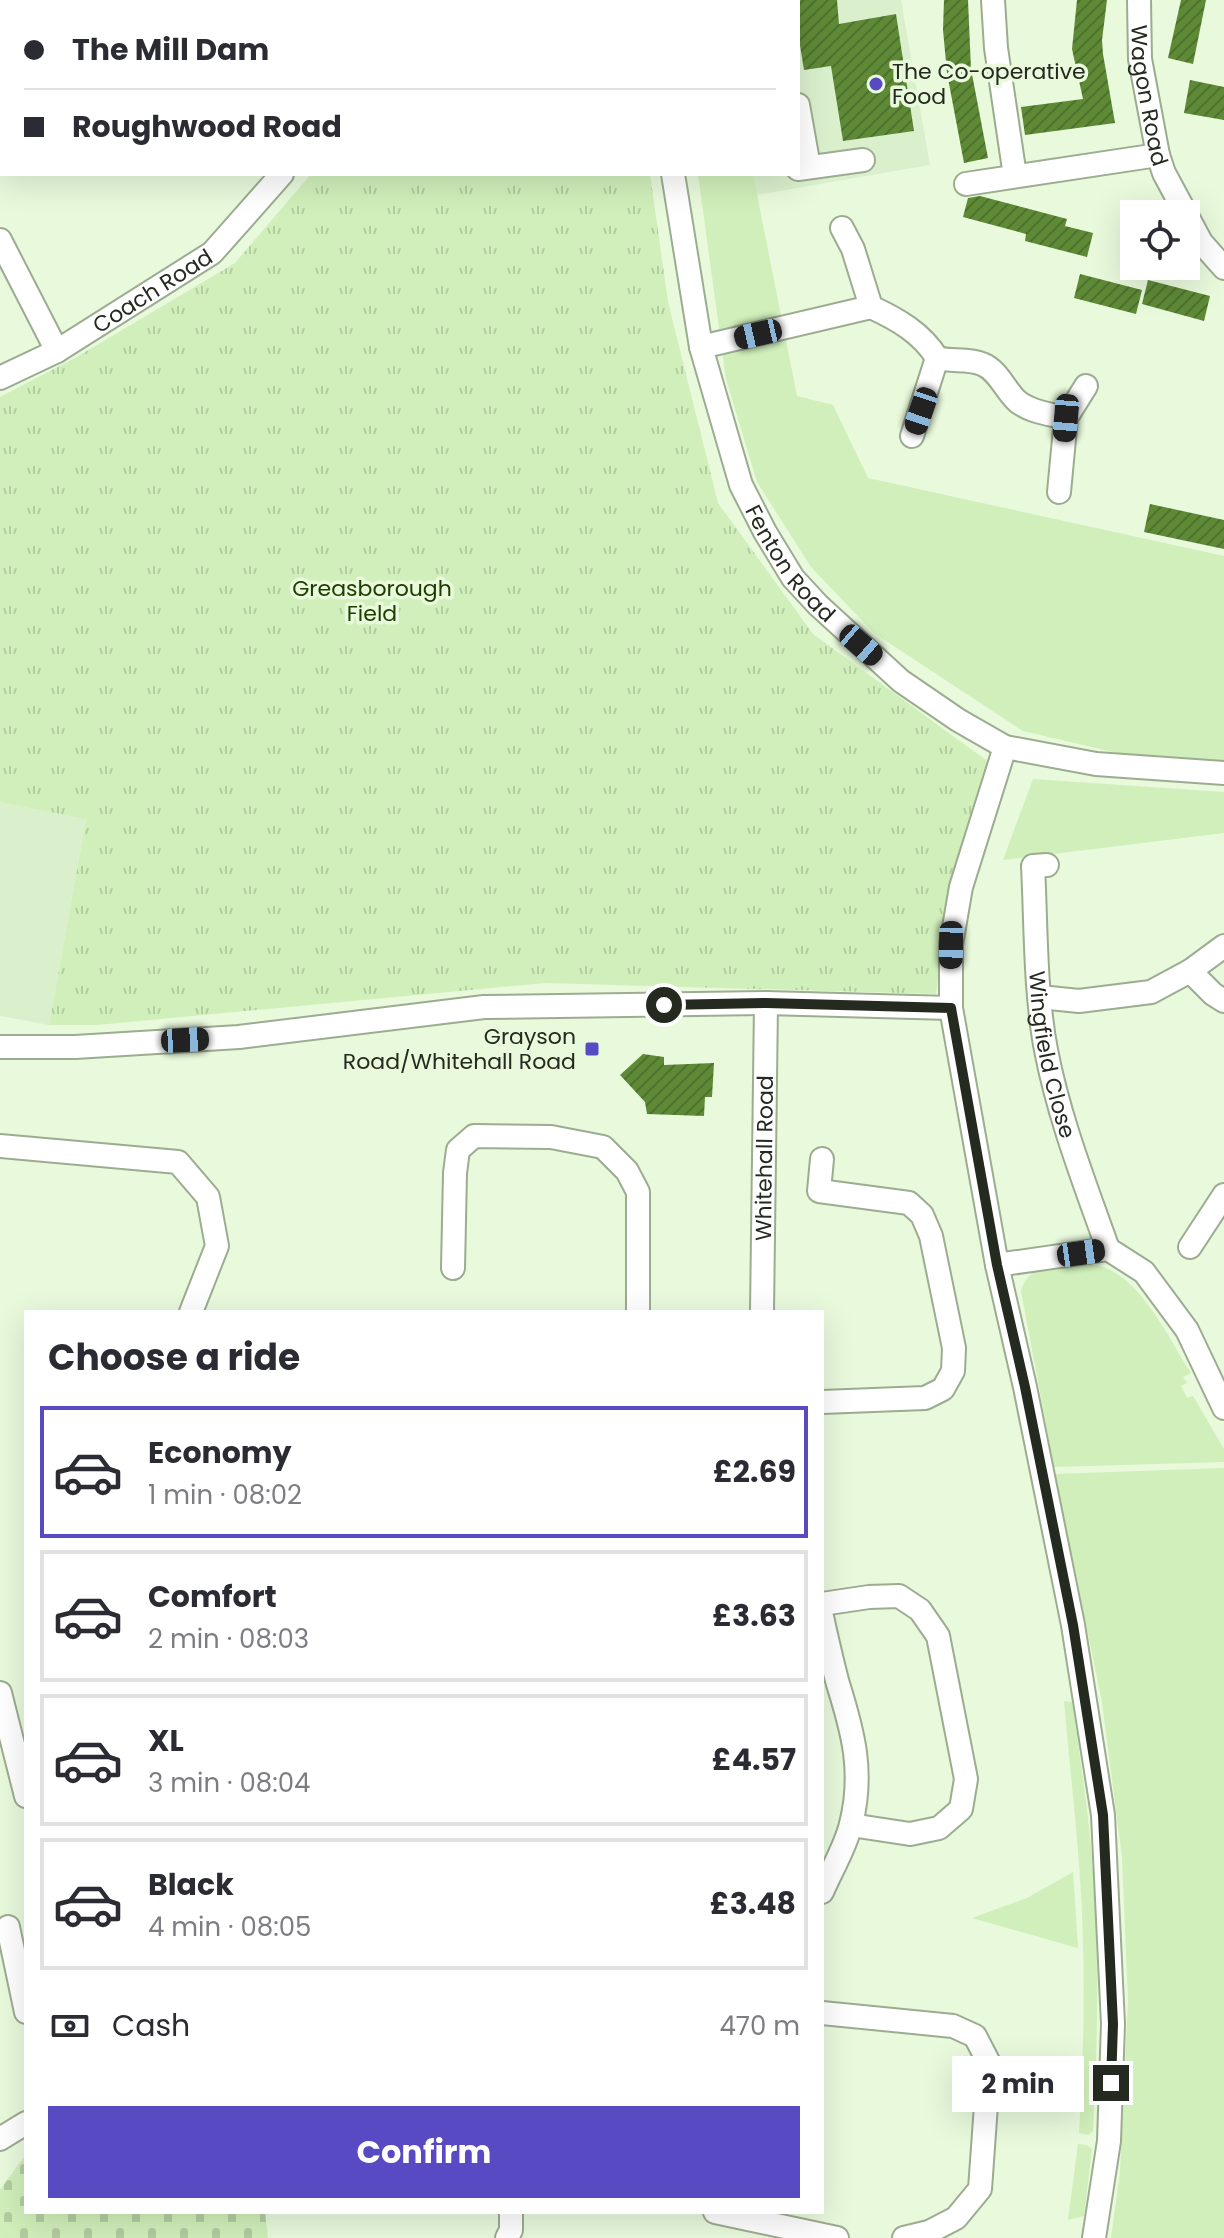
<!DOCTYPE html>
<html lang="en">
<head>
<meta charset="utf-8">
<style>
	:root { --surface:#fff; --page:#f2f2f3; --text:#2b2b33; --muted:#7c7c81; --line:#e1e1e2; --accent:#574ac2 }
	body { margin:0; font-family:Poppins,sans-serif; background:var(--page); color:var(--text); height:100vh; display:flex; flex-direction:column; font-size:30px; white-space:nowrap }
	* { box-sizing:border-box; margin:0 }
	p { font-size:26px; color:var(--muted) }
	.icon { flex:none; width:44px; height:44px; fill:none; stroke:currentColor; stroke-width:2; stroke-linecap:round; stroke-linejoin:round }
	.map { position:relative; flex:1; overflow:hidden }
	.drawer { position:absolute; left:24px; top:1310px; width:800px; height:904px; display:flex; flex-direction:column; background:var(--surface); border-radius:0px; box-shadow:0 8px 32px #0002 }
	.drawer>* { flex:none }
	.top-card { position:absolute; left:0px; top:0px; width:800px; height:176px; box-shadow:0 8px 32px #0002; display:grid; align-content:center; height:176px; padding:0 24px; background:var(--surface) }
	.fabs { position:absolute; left:1120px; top:200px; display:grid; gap:16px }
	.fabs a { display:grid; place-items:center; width:80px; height:80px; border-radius:0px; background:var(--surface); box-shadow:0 8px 32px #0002; font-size:40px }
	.end { position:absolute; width:36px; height:36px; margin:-18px; border:10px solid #242a1f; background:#fff; box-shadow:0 0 0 4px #fff }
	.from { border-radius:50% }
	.bubble { position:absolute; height:56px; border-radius:0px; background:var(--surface); box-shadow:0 8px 32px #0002; font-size:26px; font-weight:700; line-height:56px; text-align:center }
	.car { position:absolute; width:24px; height:48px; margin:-24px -12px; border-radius:10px; box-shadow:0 0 6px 2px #0007; background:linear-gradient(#222 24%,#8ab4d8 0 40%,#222 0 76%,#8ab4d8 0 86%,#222 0) }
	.top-card b { display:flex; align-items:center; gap:28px; height:76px; font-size:30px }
	.top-card b+b { border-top:2px solid var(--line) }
	.top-card i { width:20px; height:20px; background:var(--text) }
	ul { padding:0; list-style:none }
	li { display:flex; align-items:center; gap:24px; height:132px; margin:0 16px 12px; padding:0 8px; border:4px solid var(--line); border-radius:0px }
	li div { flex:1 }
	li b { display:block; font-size:30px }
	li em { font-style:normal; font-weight:700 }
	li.active { border-color:var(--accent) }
	li>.icon { width:72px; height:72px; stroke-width:1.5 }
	h2 { padding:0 24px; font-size:36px; line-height:96px }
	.pay { display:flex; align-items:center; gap:20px; height:88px; padding:0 24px; font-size:30px }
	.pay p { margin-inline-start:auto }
	.primary-button { display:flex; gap:16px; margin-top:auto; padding:16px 24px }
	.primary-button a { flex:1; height:92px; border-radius:0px; background:var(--accent); color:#fff; font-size:32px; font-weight:700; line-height:92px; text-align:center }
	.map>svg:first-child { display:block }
	.built { fill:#daf0cc }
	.grass { fill:#d0efba }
	.cemetery { fill:url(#cemetery-stones) }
	.park { fill:url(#park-tufts) }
	.building { fill:url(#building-hatch) }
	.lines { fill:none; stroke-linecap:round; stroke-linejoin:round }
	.minor-casing { stroke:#9cac91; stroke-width:26 }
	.minor { stroke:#fff; stroke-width:22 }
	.route { stroke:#242a1f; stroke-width:10 }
	.poi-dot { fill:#574ac2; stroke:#e8f9dc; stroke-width:3 }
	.labels { text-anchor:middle; stroke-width:7; stroke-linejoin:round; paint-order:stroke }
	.poi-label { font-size:22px; fill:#242a1f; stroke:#e8f9dc; text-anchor:start }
	.street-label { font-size:22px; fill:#242a1f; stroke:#e8f9dc }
	.park-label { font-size:22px; fill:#203d00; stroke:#e8f9dc }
</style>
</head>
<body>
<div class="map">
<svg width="1224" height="2238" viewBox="0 0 1224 2238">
	<defs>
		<pattern id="cemetery-stones" width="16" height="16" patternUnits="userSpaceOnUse" patternTransform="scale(2)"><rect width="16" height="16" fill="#d0efba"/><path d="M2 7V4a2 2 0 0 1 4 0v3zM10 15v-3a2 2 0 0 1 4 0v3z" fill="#b2cd9f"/></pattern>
		<pattern id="park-tufts" width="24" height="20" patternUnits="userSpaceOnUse" patternTransform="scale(2)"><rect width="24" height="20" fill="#d0efba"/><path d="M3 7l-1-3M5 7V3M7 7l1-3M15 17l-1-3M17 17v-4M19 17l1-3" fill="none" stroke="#b2cd9f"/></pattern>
		<pattern id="building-hatch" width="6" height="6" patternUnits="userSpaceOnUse" patternTransform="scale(2)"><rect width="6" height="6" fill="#5e8a36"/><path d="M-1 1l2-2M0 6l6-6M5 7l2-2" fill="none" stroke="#4d712d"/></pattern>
	</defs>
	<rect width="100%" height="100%" fill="#e8f9dc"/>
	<g class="built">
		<path d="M730 0H901L930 165 756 195 753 174H798V2H730Z"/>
		<path d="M0 802 86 818 49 1025 0 1016Z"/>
	</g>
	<g class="grass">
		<path d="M698 174H753L797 396 833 405 868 478 1224 556V761L1130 756 1023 731 874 633 811 567 757 482 726 379Z"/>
		<path d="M1033 779 1224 792V833L1003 860Z"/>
		<path d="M1057 1263C1073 1263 1090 1262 1106 1268 1144 1284 1169 1339 1191 1373L1183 1377 1187 1383 1181 1386 1187 1398 1193 1396 1224 1449V1462L1054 1467 1021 1291C1026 1273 1040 1267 1057 1263Z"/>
		<path d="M1224 1468V2238H1111L1120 2172 1128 2001 1122 1857 1102 1702 1055 1474Z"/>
		<path d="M1064 1701 1072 1702C1082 1769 1092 1836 1095 1904 1099 1980 1097 2055 1093 2131L1088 2135 1079 2133C1084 2049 1086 1962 1080 1877 1076 1819 1069 1760 1064 1701Z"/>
		<path d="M1073 1872 1078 1948 972 1918 1027 1898Z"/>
		<path d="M1078 2144 1087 2145 1092 2149 1084 2216 1068 2220Z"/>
	</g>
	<path class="cemetery" d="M26 2154V2212H265L268 2238H0V2190Z"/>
	<path class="park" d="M311 174H650L668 302 718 503 813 634 990 763 948 906 936 994 545 983 97 1025H49L86 819 0 802V397L75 358 235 263Z"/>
	<g class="building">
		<path d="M798 0H837L839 24 896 14 914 131 843 141 831 66 804 70 798 33Z"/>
		<path d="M944 0H968L971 69 988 158 964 163 947 73 943 30Z"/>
		<path d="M1077 0H1107L1102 40 1103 54 1115 123 1025 135 1021 107 1083 99 1072 49Z"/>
		<path d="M1181 0H1206L1193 64 1168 58Z"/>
		<path d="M1190 80 1224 87V120L1184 113Z"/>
		<path d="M980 196 1067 219 1065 226 1093 233 1087 257 1025 241 1026 234 963 217 968 198Z"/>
		<path d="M1080 274 1142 290 1136 314 1074 298Z"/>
		<path d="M1148 280 1210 296 1204 321 1142 304Z"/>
		<path d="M1150 504 1224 520V549L1144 532Z"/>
		<path d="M643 1054 664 1057V1065L714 1063 712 1097H705L704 1116 647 1114 645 1102 620 1075Z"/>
	</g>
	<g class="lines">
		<g class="minor-casing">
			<g id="minor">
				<path d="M644 0 645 2"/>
				<path d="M747 0 748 2"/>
				<path d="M993 0 996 48 1015 176"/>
				<path id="s1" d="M1139 0 1140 59 1158 155 1164 173 1201 242 1224 268"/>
				<path d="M194 2 195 0"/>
				<path d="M424 2 425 0"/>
				<path d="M0 28 2 29"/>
				<path d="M798 105 809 167"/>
				<path d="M798 169 863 160"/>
				<path id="s2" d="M673 174 701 347 741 485 765 532 793 578 818 605 901 681 958 720 1005 747 1096 764 1224 773"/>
				<path d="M966 184 1158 155"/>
				<path d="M842 228 853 249 871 307C897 319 922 333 937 358L912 436"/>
				<path d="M0 240 57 351"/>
				<path d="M701 347 871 307"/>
				<path d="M937 358C951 362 969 358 982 364 998 370 1005 390 1017 401 1030 412 1050 414 1066 418"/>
				<path id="s3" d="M0 378 57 351 212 253 282 174"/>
				<path d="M1059 492 1066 418 1086 386"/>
				<path d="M1005 747 961 887 951 945V1008L997 1265 1025 1387 1073 1625 1103 1815 1113 2024 1109 2141 1094 2238"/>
				<path id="s4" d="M1047 865 1033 866C1036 924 1035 993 1046 1050 1059 1118 1085 1184 1108 1249"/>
				<path d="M1190 971 1213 994 1224 1001"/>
				<path d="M1040 997 1079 1001 1151 992 1190 971 1224 946"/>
				<path d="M0 1047H75L239 1037 484 1007 766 1003 951 1008"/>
				<path d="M0 1146 178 1162 208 1197 217 1246 191 1312"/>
				<path d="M822 1159 819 1191 909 1203 922 1215 931 1236 954 1348 953 1371 943 1389 925 1398 822 1402"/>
				<path d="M1190 1247 1224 1195"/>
				<path d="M997 1265 1108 1249 1144 1272 1187 1330 1224 1408"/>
				<path d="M453 1268 455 1173 458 1150 474 1136 551 1137 603 1147 627 1171 638 1192V1312"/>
				<path id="s5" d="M762 1312 766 1003"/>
				<path d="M822 1604 869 1597 899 1596 920 1610 938 1636 966 1779 961 1809 939 1828 910 1834 851 1825"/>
				<path d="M822 1617C827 1639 832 1662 838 1684 853 1732 864 1772 851 1824 846 1846 831 1871 822 1892"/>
				<path d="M0 1693 26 1796"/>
				<path d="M8 1927 26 2012"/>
				<path d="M822 2013 953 2026 975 2036 989 2063 980 2189 956 2218 929 2232 904 2238"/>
				<path d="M0 2139 26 2123"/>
				<path d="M715 2212 837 2238"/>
				<path d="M507 2238 511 2230V2212"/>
			</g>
		</g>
		<use href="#minor" class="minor"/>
	</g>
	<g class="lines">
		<path class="route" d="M664 1005 766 1003 951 1008 997 1265 1025 1387 1073 1625 1103 1815 1113 2024 1111 2083"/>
	</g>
	<g class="poi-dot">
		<circle cx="876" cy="84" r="8"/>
		<rect x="584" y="1041" width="16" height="16" rx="4"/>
	</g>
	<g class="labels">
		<g class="poi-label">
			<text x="892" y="79">The Co-operative<tspan x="892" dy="25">Food</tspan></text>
			<text x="576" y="1044" text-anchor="end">Grayson<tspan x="576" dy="25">Road/Whitehall Road</tspan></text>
		</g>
		<g class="street-label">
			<text dy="8" stroke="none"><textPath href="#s1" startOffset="96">Wagon Road</textPath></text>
			<text dy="8" stroke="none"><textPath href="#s3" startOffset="176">Coach Road</textPath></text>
			<text dy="8" stroke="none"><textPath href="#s2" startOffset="412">Fenton Road</textPath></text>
			<text dy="8" stroke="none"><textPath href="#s4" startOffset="204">Wingfield Close</textPath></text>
			<text dy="8" stroke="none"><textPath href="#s5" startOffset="154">Whitehall Road</textPath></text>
		</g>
		<g class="park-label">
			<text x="372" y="596">Greasborough<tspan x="372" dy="25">Field</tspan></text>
		</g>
	</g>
</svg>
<div class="fabs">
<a><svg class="icon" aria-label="locate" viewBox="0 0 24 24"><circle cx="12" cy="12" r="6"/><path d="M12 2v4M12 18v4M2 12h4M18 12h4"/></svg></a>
</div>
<i class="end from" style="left:664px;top:1005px"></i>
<i class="end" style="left:1111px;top:2083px"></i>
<div class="bubble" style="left:952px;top:2056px;width:132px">2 min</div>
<i class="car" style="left:758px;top:334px;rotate:257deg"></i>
<i class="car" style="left:921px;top:411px;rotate:199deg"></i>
<i class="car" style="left:1066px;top:418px;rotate:185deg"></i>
<i class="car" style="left:861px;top:645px;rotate:131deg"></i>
<i class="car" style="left:951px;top:945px;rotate:181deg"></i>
<i class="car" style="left:185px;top:1040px;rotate:87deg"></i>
<i class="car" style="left:1081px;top:1253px;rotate:82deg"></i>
<div class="top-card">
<b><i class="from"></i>The Mill Dam</b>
<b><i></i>Roughwood Road</b>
</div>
<section class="drawer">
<h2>Choose a ride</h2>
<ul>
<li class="active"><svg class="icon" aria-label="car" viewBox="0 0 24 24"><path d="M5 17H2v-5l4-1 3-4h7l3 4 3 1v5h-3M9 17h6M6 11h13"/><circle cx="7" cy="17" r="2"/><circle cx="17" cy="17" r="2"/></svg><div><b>Economy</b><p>1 min · 08:02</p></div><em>£2.69</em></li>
<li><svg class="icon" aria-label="car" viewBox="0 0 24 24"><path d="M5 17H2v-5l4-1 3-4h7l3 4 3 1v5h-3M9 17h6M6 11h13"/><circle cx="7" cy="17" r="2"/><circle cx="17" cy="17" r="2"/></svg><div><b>Comfort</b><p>2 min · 08:03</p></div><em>£3.63</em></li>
<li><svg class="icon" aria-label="car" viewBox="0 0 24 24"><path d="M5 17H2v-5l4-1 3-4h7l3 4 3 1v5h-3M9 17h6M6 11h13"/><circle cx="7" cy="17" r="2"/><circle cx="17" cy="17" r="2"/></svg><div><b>XL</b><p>3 min · 08:04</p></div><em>£4.57</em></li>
<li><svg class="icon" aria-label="car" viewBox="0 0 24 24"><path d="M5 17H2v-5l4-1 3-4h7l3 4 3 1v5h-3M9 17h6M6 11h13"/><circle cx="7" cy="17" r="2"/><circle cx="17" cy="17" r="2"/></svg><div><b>Black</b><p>4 min · 08:05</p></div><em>£3.48</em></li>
</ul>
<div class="pay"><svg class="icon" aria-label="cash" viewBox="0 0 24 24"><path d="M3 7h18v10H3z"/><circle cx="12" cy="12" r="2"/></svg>Cash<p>470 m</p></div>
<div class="primary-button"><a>Confirm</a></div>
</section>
</div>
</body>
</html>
